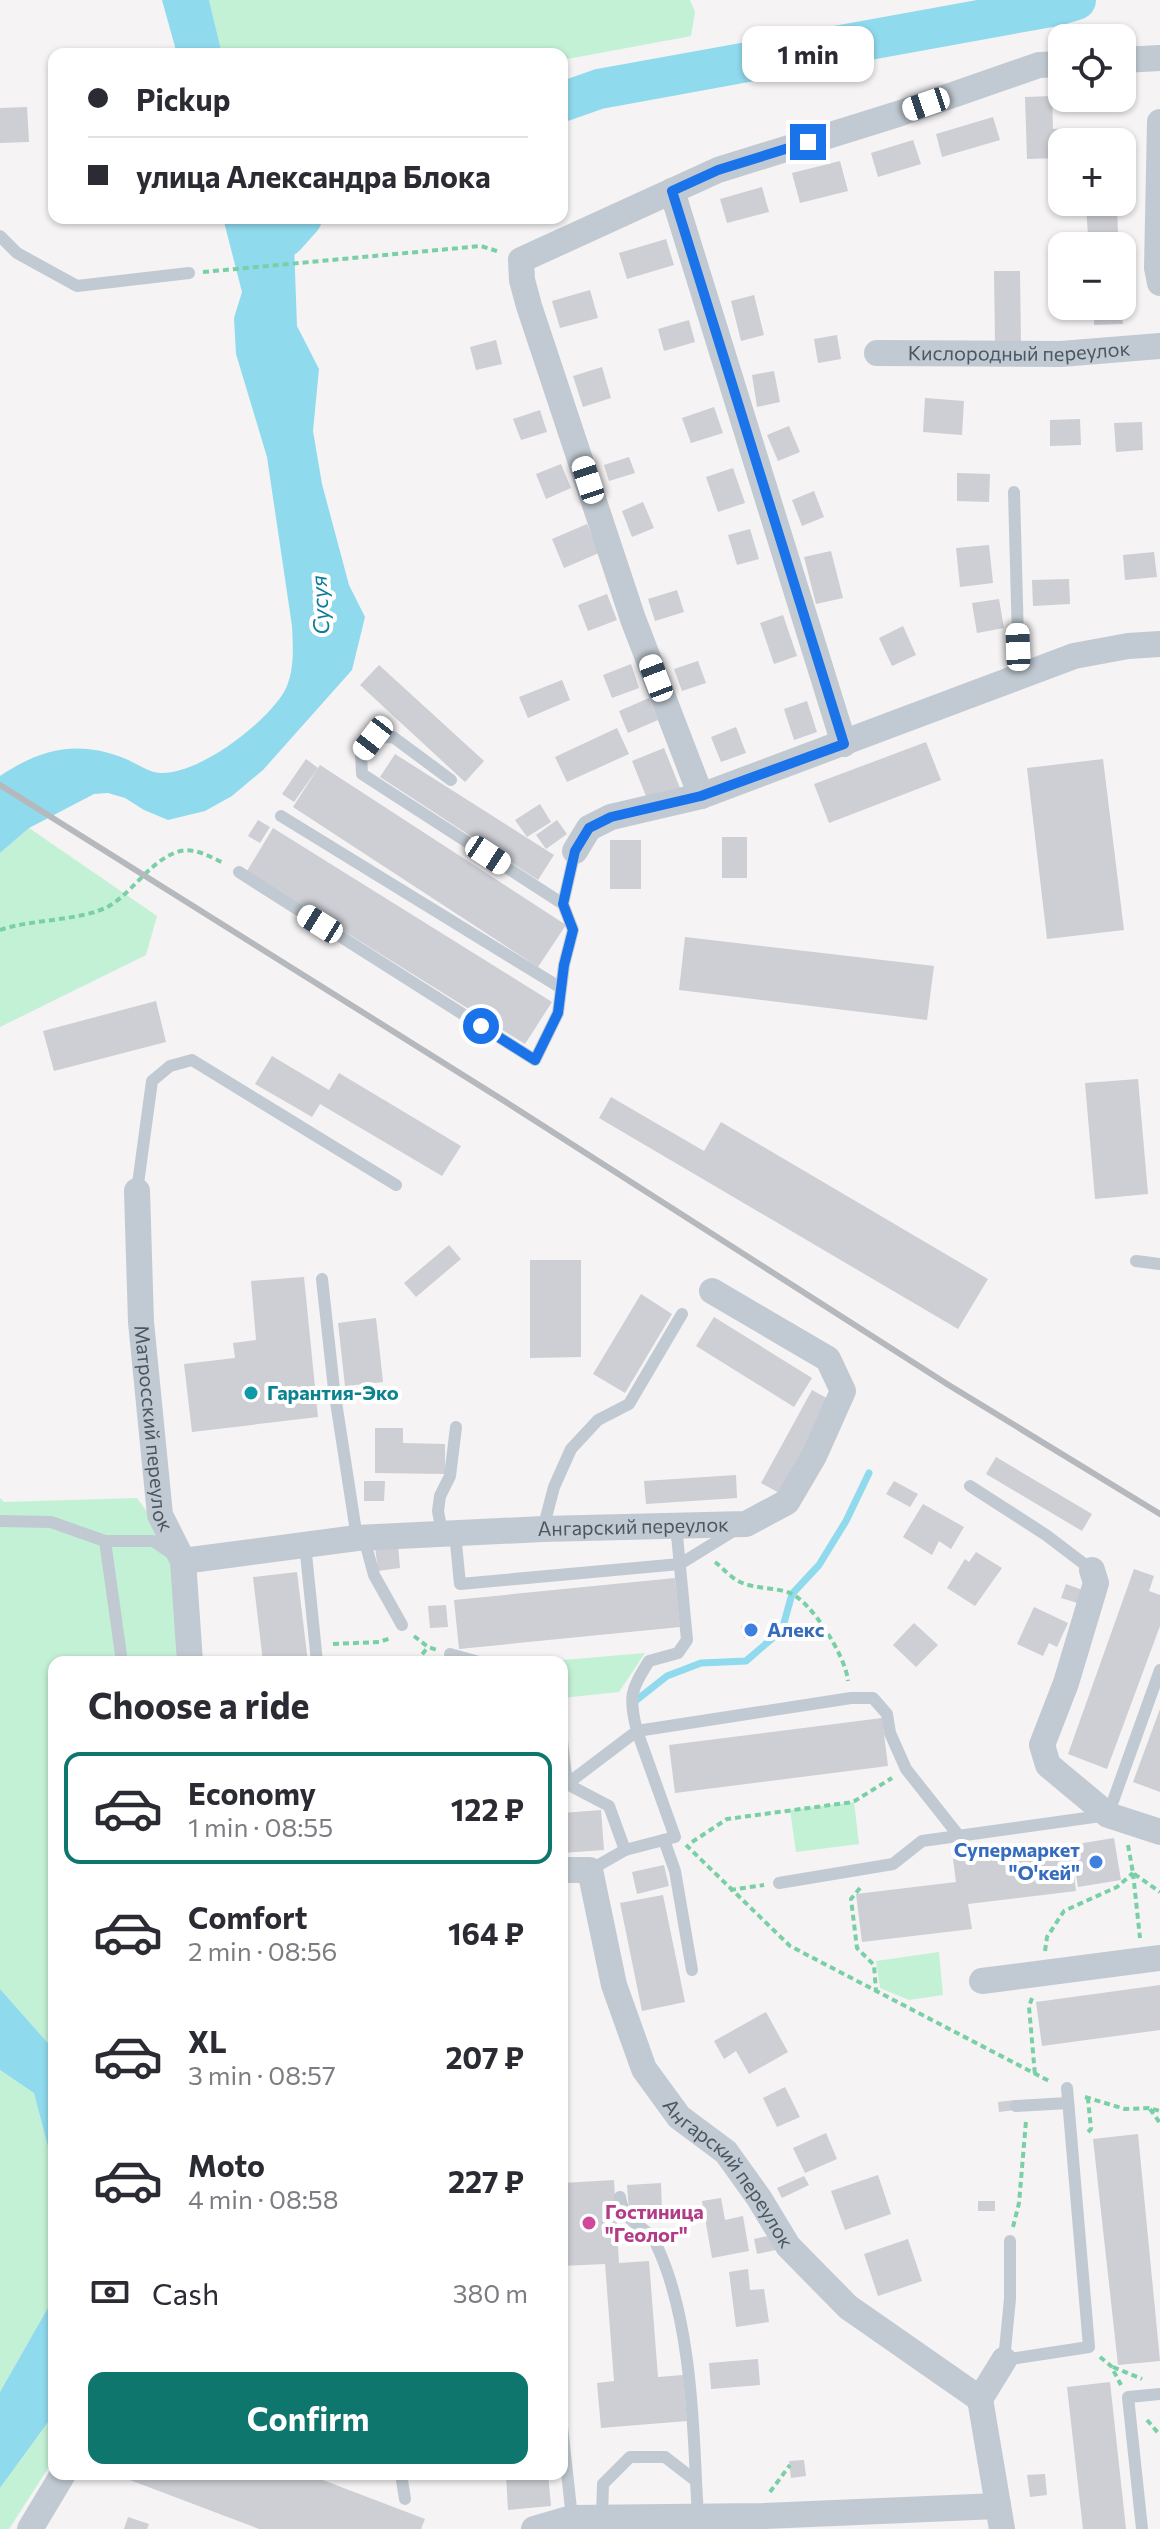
<!DOCTYPE html>
<html lang="en">
<head>
<meta charset="utf-8">
<style>
	:root { --surface:#fff; --page:#f7f7f7; --text:#2b2b33; --muted:#7c7c81; --line:#e1e1e2; --accent:#0f766e }
	body { margin:0; font-family:Commissioner,sans-serif; background:var(--page); color:var(--text); height:100vh; display:flex; flex-direction:column; font-size:30px; white-space:nowrap }
	* { box-sizing:border-box; margin:0 }
	p { font-size:26px; color:var(--muted) }
	.icon { flex:none; width:44px; height:44px; fill:none; stroke:currentColor; stroke-width:2; stroke-linecap:round; stroke-linejoin:round }
	.map { position:relative; flex:1; overflow:hidden }
	.sheet { position:absolute; left:48px; top:1656px; width:520px; height:824px; display:flex; flex-direction:column; background:var(--surface); border-radius:16px; box-shadow:0 2px 6px #0004 }
	.sheet>* { flex:none }
	.banner { position:absolute; left:48px; top:48px; width:520px; height:176px; border-radius:16px; box-shadow:0 2px 6px #0004; display:grid; align-content:center; height:176px; padding:0 40px; background:var(--surface) }
	.buttons { position:absolute; left:1048px; top:24px; display:grid; gap:16px }
	.buttons a { display:grid; place-items:center; width:88px; height:88px; border-radius:16px; background:var(--surface); box-shadow:0 2px 6px #0004; font-size:40px }
	.end { position:absolute; width:36px; height:36px; margin:-18px; border:10px solid #1a73e8; background:#fff; box-shadow:0 0 0 4px #fff }
	.from { border-radius:50% }
	.bubble { position:absolute; height:56px; border-radius:16px; background:var(--surface); box-shadow:0 2px 6px #0004; font-size:26px; font-weight:700; line-height:56px; text-align:center }
	.car { position:absolute; width:24px; height:48px; margin:-24px -12px; border-radius:10px; box-shadow:0 0 6px 2px #0007; background:linear-gradient(#fff 24%,#345 0 40%,#fff 0 76%,#345 0 86%,#fff 0) }
	.banner b { display:flex; align-items:center; gap:28px; height:76px; font-size:30px }
	.banner b+b { border-top:2px solid var(--line) }
	.banner i { width:20px; height:20px; background:var(--text) }
	ul { padding:0; list-style:none }
	li { display:flex; align-items:center; gap:24px; height:112px; margin:0 16px 12px; padding:0 24px; border:4px solid transparent; border-radius:16px }
	li div { flex:1 }
	li b { display:block; font-size:30px }
	li em { font-style:normal; font-weight:700 }
	li.active { border-color:var(--accent) }
	li>.icon { width:72px; height:72px; stroke-width:1.5 }
	h2 { padding:0 40px; font-size:36px; line-height:96px }
	.pay { display:flex; align-items:center; gap:20px; height:88px; padding:0 40px; font-size:30px }
	.pay p { margin-inline-start:auto }
	.cta { display:flex; gap:16px; margin-top:auto; padding:16px 40px }
	.cta a { flex:1; height:92px; border-radius:16px; background:var(--accent); color:#fff; font-size:32px; font-weight:700; line-height:92px; text-align:center }
	.map>svg:first-child { display:block }
	.green { fill:#c3f1d5 }
	.water { fill:#90daee }
	.lines { fill:none; stroke-linecap:round; stroke-linejoin:round }
	.stream { stroke:#90daee; stroke-width:7 }
	.river { stroke:#90daee; stroke-width:40 }
	.building { fill:#cdcfd5 }
	.path { stroke:#7ad0a6; stroke-width:4; stroke-dasharray:6 4; stroke-linecap:butt }
	.service { stroke:#c1cad2; stroke-width:12 }
	.minor { stroke:#c1cad2; stroke-width:26 }
	.rail { stroke:#b5b8bd; stroke-width:6 }
	.route { stroke:#1a73e8; stroke-width:10 }
	.culture-dot { fill:#0f9aa8; stroke:#fff; stroke-width:3 }
	.shop-dot { fill:#3f7fe0; stroke:#fff; stroke-width:3 }
	.hotel-dot { fill:#d1479c; stroke:#fff; stroke-width:3 }
	.labels { text-anchor:middle; stroke-width:8; stroke-linejoin:round; paint-order:stroke }
	.street-label { font-size:20px; fill:#4a5661; stroke:#fff }
	.culture-label { font-size:20px; font-weight:bold; fill:#0d838f; stroke:#fff; text-anchor:start }
	.shop-label { font-size:20px; font-weight:bold; fill:#366cbe; stroke:#fff; text-anchor:start }
	.hotel-label { font-size:20px; font-weight:bold; fill:#b23c85; stroke:#fff; text-anchor:start }
	.water-label { font-size:22px; font-style:italic; fill:#0c7c9b; stroke:#fff }
</style>
</head>
<body>
<div class="map">
<svg width="1160" height="2529" viewBox="0 0 1160 2529">
	<rect width="100%" height="100%" fill="#f5f3f3"/>
	<g class="green">
		<path d="M209 0H690L695 12 691 36 562 60V54H222Z"/>
		<path d="M29 828 157 916 146 955 0 1027V853Z"/>
		<path d="M0 1498 4 1502 137 1498 183 1561 190 1662H54V2050L0 1989Z"/>
		<path d="M645 1653 619 1692 562 1698V1662H540Z"/>
		<path d="M854 1802 859 1844 796 1852 790 1810Z"/>
		<path d="M939 1952 943 1995 909 2000 880 1988 876 1961Z"/>
		<path d="M0 2070 34 2093 54 2170V2281L49 2306 0 2392Z"/>
		<path d="M54 2414V2459L9 2529H0V2488Z"/>
	</g>
	<g class="water">
		<path d="M162 0H209L222 54H177Z"/>
		<path d="M223 218H279L294 244 297 326 319 369 313 431 322 484 349 585 365 617 352 670 263 770 232 796 205 811 168 820 144 810 125 798 108 793 94 794 29 828 0 853V776C39 750 75 740 121 757 133 761 147 772 160 773 198 775 265 724 284 692 295 673 293 646 292 626L267 457 236 354 234 318 242 292Z"/>
		<path d="M0 1989 54 2050V2170L34 2093 0 2070Z"/>
		<path d="M54 2281V2414L0 2488V2392L49 2306Z"/>
	</g>
	<g class="lines">
		<path class="stream" d="M634 1702 667 1676 701 1663 746 1661 782 1630 792 1594 819 1565 846 1521 869 1473"/>
		<g class="river">
			<path d="M562 102 599 89 1056 6 1076 0"/>
			<path d="M285 237 302 218"/>
		</g>
	</g>
	<g class="building">
		<path d="M1052 96 1053 129 1087 128V142H1062V158L1027 159 1025 97Z"/>
		<path d="M27 107 29 142 0 143V108Z"/>
		<path d="M993 117 1000 140 942 157 936 134Z"/>
		<path d="M913 140 921 164 878 177 871 153Z"/>
		<path d="M840 161 848 191 800 203 792 173Z"/>
		<path d="M762 187 769 212 727 223 720 199Z"/>
		<path d="M1117 206 1118 233 1088 235 1086 208Z"/>
		<path d="M666 239 674 265 627 279 619 253Z"/>
		<path d="M994 271H1020L1021 344H995Z"/>
		<path d="M590 290 598 318 560 328 552 301Z"/>
		<path d="M754 295 764 335 741 341 731 301Z"/>
		<path d="M1094 306H1122L1123 324 1094 325Z"/>
		<path d="M689 320 695 342 664 351 658 329Z"/>
		<path d="M837 335 841 359 818 363 814 339Z"/>
		<path d="M496 340 502 364 476 370 470 347Z"/>
		<path d="M602 367 611 398 583 407 573 376Z"/>
		<path d="M774 371 780 402 757 407 752 375Z"/>
		<path d="M925 398 964 401 962 435 923 432Z"/>
		<path d="M714 407 723 433 691 443 682 418Z"/>
		<path d="M540 410 547 432 521 440 513 419Z"/>
		<path d="M1080 419 1081 445 1050 446V420Z"/>
		<path d="M1142 422 1143 450 1116 452 1114 423Z"/>
		<path d="M789 426 800 452 778 461 767 435Z"/>
		<path d="M629 457 635 473 609 481 604 465Z"/>
		<path d="M561 464 571 488 546 499 536 474Z"/>
		<path d="M733 468 745 503 718 512 706 477Z"/>
		<path d="M957 473 990 474 989 502 957 501Z"/>
		<path d="M814 491 824 517 802 526 792 500Z"/>
		<path d="M643 502 654 528 632 537 622 511Z"/>
		<path d="M587 524 599 553 564 568 552 539Z"/>
		<path d="M750 529 759 559 737 565 728 535Z"/>
		<path d="M989 545 993 583 960 587 956 548Z"/>
		<path d="M831 551 843 598 816 604 804 557Z"/>
		<path d="M1154 552 1157 577 1125 580 1123 555Z"/>
		<path d="M1069 579 1070 604 1033 606 1032 580Z"/>
		<path d="M677 590 684 612 655 621 648 599Z"/>
		<path d="M607 594 617 620 588 631 578 605Z"/>
		<path d="M999 599 1004 628 977 633 972 603Z"/>
		<path d="M783 615 797 656 774 664 760 623Z"/>
		<path d="M903 626 916 655 892 666 879 638Z"/>
		<path d="M698 661 706 683 682 691 674 669Z"/>
		<path d="M631 664 639 688 612 698 603 675Z"/>
		<path d="M379 665 484 761 465 782 360 685Z"/>
		<path d="M562 680 570 700 528 718 519 697Z"/>
		<path d="M649 698 658 720 628 733 619 711Z"/>
		<path d="M807 701 817 732 794 740 784 709Z"/>
		<path d="M736 727 746 753 721 762 711 737Z"/>
		<path d="M617 728 629 754 567 782 555 757Z"/>
		<path d="M926 742 941 780 829 823 814 784Z"/>
		<path d="M664 748 680 788 648 801 632 761Z"/>
		<path d="M395 754 554 855 538 880 380 777Z"/>
		<path d="M306 759 318 768 294 802 282 794Z"/>
		<path d="M1103 759 1124 930 1047 939 1027 768Z"/>
		<path d="M320 765 566 925 538 967 293 807Z"/>
		<path d="M540 804 551 822 527 837 515 820Z"/>
		<path d="M258 820 270 827 260 843 248 836Z"/>
		<path d="M557 820 567 834 546 849 536 835Z"/>
		<path d="M273 828 552 1002 525 1044 247 871Z"/>
		<rect x="722" y="837" width="25" height="41"/>
		<rect x="610" y="840" width="31" height="49"/>
		<path d="M685 937 934 966 927 1020 679 990Z"/>
		<path d="M156 1001 166 1042 54 1071 43 1031Z"/>
		<path d="M272 1056 329 1090 339 1073 461 1146 442 1176 320 1104 312 1117 255 1084Z"/>
		<path d="M1138 1079 1148 1194 1095 1199 1085 1083Z"/>
		<path d="M611 1097 704 1151 721 1122 988 1279 958 1329 599 1118Z"/>
		<path d="M449 1245 461 1259 416 1297 404 1283Z"/>
		<path d="M530 1260H581V1357L530 1358Z"/>
		<path d="M304 1277 318 1417 192 1432 184 1364 235 1358 233 1343 256 1340 251 1281Z"/>
		<path d="M641 1294 672 1314 625 1393 593 1374Z"/>
		<path d="M714 1317 812 1378 794 1407 696 1346Z"/>
		<path d="M376 1318 383 1382 345 1386 338 1323Z"/>
		<path d="M812 1390 832 1401 781 1494 761 1483Z"/>
		<path d="M375 1428H403V1443L445 1444V1474L375 1473Z"/>
		<path d="M996 1457 1092 1514 1082 1531 986 1474Z"/>
		<path d="M736 1475 737 1498 646 1504 644 1481Z"/>
		<path d="M364 1481H385L384 1501H364Z"/>
		<path d="M894 1481 918 1494 910 1507 886 1494Z"/>
		<path d="M923 1504 964 1527 951 1549 939 1541 932 1555 903 1537Z"/>
		<path d="M398 1545 400 1568 378 1571 375 1547Z"/>
		<path d="M976 1552 1002 1568 975 1606 947 1588 965 1559 969 1562Z"/>
		<path d="M1134 1569 1154 1576 1149 1591 1160 1595V1626L1107 1769 1068 1754Z"/>
		<path d="M297 1572 308 1662H263L253 1577Z"/>
		<path d="M675 1578 680 1627 459 1649 454 1600Z"/>
		<path d="M1066 1584 1088 1592 1084 1605 1061 1598Z"/>
		<path d="M446 1605 448 1627 430 1628 428 1606Z"/>
		<path d="M1034 1607 1068 1623 1057 1647 1049 1643 1043 1656 1017 1644Z"/>
		<path d="M757 1622 760 1634 744 1638 741 1626Z"/>
		<path d="M914 1623 938 1645 916 1667 893 1645Z"/>
		<path d="M1160 1709V1792L1133 1782Z"/>
		<path d="M882 1718 888 1766 675 1793 669 1745Z"/>
		<path d="M601 1810 604 1850 562 1853V1813Z"/>
		<path d="M1114 1838 1121 1880 1078 1887 1071 1845Z"/>
		<path d="M1070 1844 1076 1891 968 1904 972 1929 862 1942 856 1894 956 1882 953 1859Z"/>
		<path d="M664 1865 669 1886 637 1894 632 1872Z"/>
		<path d="M663 1895 685 2002 642 2011 620 1903Z"/>
		<path d="M1160 1985V2030L1042 2046 1036 2002Z"/>
		<path d="M766 2012 788 2052 749 2074 736 2051 724 2059 714 2041Z"/>
		<path d="M785 2087 800 2117 777 2127 763 2098Z"/>
		<path d="M1015 2100 1016 2110 999 2112 998 2102Z"/>
		<path d="M826 2133 837 2159 805 2173 793 2148Z"/>
		<path d="M1138 2134 1160 2361 1118 2365 1093 2139Z"/>
		<path d="M878 2175 891 2214 845 2230 831 2191Z"/>
		<path d="M804 2176 809 2185 782 2198 777 2188Z"/>
		<path d="M614 2180 619 2263 649 2261 658 2377 683 2375 687 2421 601 2428 597 2383 614 2381 605 2264 562 2266V2183Z"/>
		<path d="M661 2183 662 2210 629 2212 627 2185Z"/>
		<path d="M721 2198 725 2220 743 2216 749 2251 712 2258 702 2201Z"/>
		<rect x="978" y="2201" width="17" height="10"/>
		<path d="M777 2234 780 2249 757 2254 754 2239Z"/>
		<path d="M908 2239 922 2281 878 2296 864 2254Z"/>
		<path d="M748 2269 750 2290 764 2289 769 2322 736 2327 729 2272Z"/>
		<path d="M758 2359 760 2385 711 2389 709 2363Z"/>
		<path d="M1110 2382 1126 2529H1083L1067 2387Z"/>
		<path d="M804 2460 806 2476 791 2478 789 2461Z"/>
		<path d="M114 2474H307L425 2519 421 2529H259Z"/>
		<path d="M506 2474H548L551 2506 508 2510Z"/>
		<path d="M1045 2474 1047 2495 1030 2497 1027 2475Z"/>
		<path d="M128 2517 149 2524 147 2529H124Z"/>
	</g>
	<g class="lines">
		<g class="path">
			<path d="M203 272 481 246 500 252"/>
			<path d="M0 930C31 919 82 921 109 906 134 891 149 862 177 852 193 846 210 857 224 863"/>
			<path d="M715 1562C723 1568 731 1578 740 1582 755 1589 774 1587 790 1593 812 1602 846 1657 848 1681"/>
			<path d="M414 1636 428 1647 437 1650"/>
			<path d="M333 1644 379 1642 391 1638"/>
			<path d="M416 1662 428 1647"/>
			<path d="M692 1842 727 1819 853 1802 892 1778"/>
			<path d="M686 1845 790 1946 1051 2082"/>
			<path d="M1128 1845 1133 1873 1160 1892"/>
			<path d="M1133 1873 1140 1938"/>
			<path d="M860 1888 851 1899 857 1948 874 1965 876 1991"/>
			<path d="M730 1890 764 1885"/>
			<path d="M1045 1951 1047 1937 1064 1911 1117 1887 1133 1873"/>
			<path d="M1032 1998 1029 2007 1035 2075"/>
			<path d="M1085 2097 1125 2109 1149 2108 1160 2111"/>
			<path d="M1150 2109 1160 2123"/>
			<path d="M1088 2132 1091 2129 1088 2099"/>
			<path d="M1013 2227 1019 2203 1026 2121"/>
			<path d="M1100 2357 1111 2366 1121 2385"/>
			<path d="M1113 2367 1142 2379"/>
			<path d="M1147 2420 1160 2435"/>
			<path d="M770 2492 790 2465"/>
		</g>
		<g class="service">
			<path d="M0 236 17 253 77 286 189 273"/>
			<path d="M1014 492 1019 677"/>
			<path d="M451 780 393 737 373 738 361 754 362 774 563 904"/>
			<path d="M281 816 561 988"/>
			<path d="M239 872 535 1060 558 1013 564 965 573 930 563 904 575 851"/>
			<path d="M137 1191 152 1081 170 1066 192 1060 396 1185"/>
			<path d="M1136 1261 1160 1264"/>
			<path d="M322 1279 334 1389 357 1538"/>
			<path d="M970 1486 1046 1535 1092 1570"/>
			<path d="M0 1521 51 1522 105 1541"/>
			<path d="M543 1529 554 1487 571 1449 598 1420 629 1404 682 1314"/>
			<path d="M442 1533 438 1511 440 1496 450 1476 456 1427"/>
			<path d="M455 1533 460 1584 680 1564 735 1530"/>
			<path d="M364 1538 374 1575 402 1625"/>
			<path d="M305 1544 317 1662"/>
			<path d="M450 1654 479 1662"/>
			<path d="M122 1662 105 1541H153L174 1555"/>
			<path d="M562 1741 567 1784 609 1806 625 1850"/>
			<path d="M562 1784H567L637 1731C628 1696 631 1690 649 1661L678 1653 687 1640 676 1525"/>
			<path d="M664 1840 675 1871 692 1970"/>
			<path d="M590 1870 625 1850 675 1837 637 1731 851 1698H873L887 1714 890 1733 906 1769 959 1836"/>
			<path d="M779 1883 893 1864 922 1841 1108 1815 1160 1670"/>
			<path d="M1016 2106 1068 2103"/>
			<path d="M620 2197C625 2227 644 2222 656 2244 688 2310 693 2408 696 2481"/>
			<path d="M1010 2241V2299L1004 2360 1089 2347 1067 2088"/>
			<path d="M562 2427 572 2518"/>
			<path d="M401 2474 405 2499"/>
			<path d="M602 2517 603 2484 630 2457H665L696 2481 698 2517"/>
			<path d="M1142 2529 1128 2397 1160 2394"/>
		</g>
		<g class="minor">
			<path d="M1122 60 1160 58"/>
			<path d="M1160 122 1157 268 1160 283"/>
			<path d="M672 191 844 744"/>
			<path id="s1" d="M877 353 1061 354 1160 346"/>
			<path d="M701 796 633 619 529 306 522 280 521 260 718 170 898 114 1039 65 1062 64"/>
			<path d="M575 851 589 828 611 817 701 796 1074 656 1128 646 1160 644"/>
			<path id="s2" d="M137 1191 141 1322 160 1515 183 1561 190 1662"/>
			<path id="s3" d="M183 1561 357 1538 543 1529 746 1524 787 1502 814 1456 843 1391 828 1359 712 1291"/>
			<path d="M1092 1570 1096 1583 1066 1683 1042 1745 1048 1765 1108 1815 1160 1832"/>
			<path id="s4" d="M562 1870H590L614 1985 644 2069 679 2117 726 2152 759 2198 788 2246 848 2307 980 2399"/>
			<path d="M982 1981 1160 1958"/>
			<path d="M980 2399 1002 2529"/>
			<path d="M980 2399 1004 2360"/>
			<path d="M30 2529 63 2474"/>
			<path d="M534 2529 572 2518 764 2516 998 2506"/>
		</g>
		<path class="rail" d="M0 785 509 1104 947 1384 1160 1514"/>
	</g>
	<g class="lines">
		<path class="route" d="M481 1026 535 1060 558 1013 564 965 573 930 563 904 575 851 589 828 611 817 701 796 844 744 672 191 718 170 808 142"/>
	</g>
	<circle class="culture-dot" cx="251" cy="1393" r="8"/>
	<g class="shop-dot">
		<circle cx="751" cy="1630" r="8"/>
		<circle cx="1096" cy="1862" r="8"/>
	</g>
	<circle class="hotel-dot" cx="589" cy="2223" r="8"/>
	<g class="labels">
		<g class="street-label">
			<text dy="7" stroke="none"><textPath href="#s1" startOffset="142">Кислородный переулок</textPath></text>
			<text dy="7" stroke="none"><textPath href="#s2" startOffset="238">Матросский переулок</textPath></text>
			<text dy="7" stroke="none"><textPath href="#s3" startOffset="452">Ангарский переулок</textPath></text>
			<text dy="7" stroke="none"><textPath href="#s4" startOffset="370">Ангарский переулок</textPath></text>
		</g>
		<g class="culture-label">
			<text x="267" y="1400">Гарантия-Эко</text>
		</g>
		<g class="shop-label">
			<text x="767" y="1637">Алекс</text>
			<text x="1080" y="1857" text-anchor="end">Супермаркет<tspan x="1080" dy="23">"О'кей"</tspan></text>
		</g>
		<g class="hotel-label">
			<text x="605" y="2219">Гостиница<tspan x="605" dy="23">"Геолог"</tspan></text>
		</g>
		<g class="water-label">
			<text transform="translate(320 605) rotate(-93)" y="8">Сусуя</text>
		</g>
	</g>
</svg>
<div class="buttons">
<a><svg class="icon" aria-label="locate" viewBox="0 0 24 24"><circle cx="12" cy="12" r="6"/><path d="M12 2v4M12 18v4M2 12h4M18 12h4"/></svg></a>
<a>+</a>
<a>−</a>
</div>
<i class="end from" style="left:481px;top:1026px"></i>
<i class="end" style="left:808px;top:142px"></i>
<div class="bubble" style="left:742px;top:26px;width:132px">1 min</div>
<i class="car" style="left:926px;top:104px;rotate:251deg"></i>
<i class="car" style="left:588px;top:480px;rotate:342deg"></i>
<i class="car" style="left:1018px;top:647px;rotate:358deg"></i>
<i class="car" style="left:656px;top:678px;rotate:339deg"></i>
<i class="car" style="left:373px;top:738px;rotate:218deg"></i>
<i class="car" style="left:488px;top:855px;rotate:123deg"></i>
<i class="car" style="left:320px;top:924px;rotate:302deg"></i>
<div class="banner">
<b><i class="from"></i>Pickup</b>
<b><i></i>улица Александра Блока</b>
</div>
<section class="sheet">
<h2>Choose a ride</h2>
<ul>
<li class="active"><svg class="icon" aria-label="car" viewBox="0 0 24 24"><path d="M5 17H2v-5l4-1 3-4h7l3 4 3 1v5h-3M9 17h6M6 11h13"/><circle cx="7" cy="17" r="2"/><circle cx="17" cy="17" r="2"/></svg><div><b>Economy</b><p>1 min · 08:55</p></div><em>122 ₽</em></li>
<li><svg class="icon" aria-label="car" viewBox="0 0 24 24"><path d="M5 17H2v-5l4-1 3-4h7l3 4 3 1v5h-3M9 17h6M6 11h13"/><circle cx="7" cy="17" r="2"/><circle cx="17" cy="17" r="2"/></svg><div><b>Comfort</b><p>2 min · 08:56</p></div><em>164 ₽</em></li>
<li><svg class="icon" aria-label="car" viewBox="0 0 24 24"><path d="M5 17H2v-5l4-1 3-4h7l3 4 3 1v5h-3M9 17h6M6 11h13"/><circle cx="7" cy="17" r="2"/><circle cx="17" cy="17" r="2"/></svg><div><b>XL</b><p>3 min · 08:57</p></div><em>207 ₽</em></li>
<li><svg class="icon" aria-label="car" viewBox="0 0 24 24"><path d="M5 17H2v-5l4-1 3-4h7l3 4 3 1v5h-3M9 17h6M6 11h13"/><circle cx="7" cy="17" r="2"/><circle cx="17" cy="17" r="2"/></svg><div><b>Moto</b><p>4 min · 08:58</p></div><em>227 ₽</em></li>
</ul>
<div class="pay"><svg class="icon" aria-label="cash" viewBox="0 0 24 24"><path d="M3 7h18v10H3z"/><circle cx="12" cy="12" r="2"/></svg>Cash<p>380 m</p></div>
<div class="cta"><a>Confirm</a></div>
</section>
</div>
</body>
</html>
